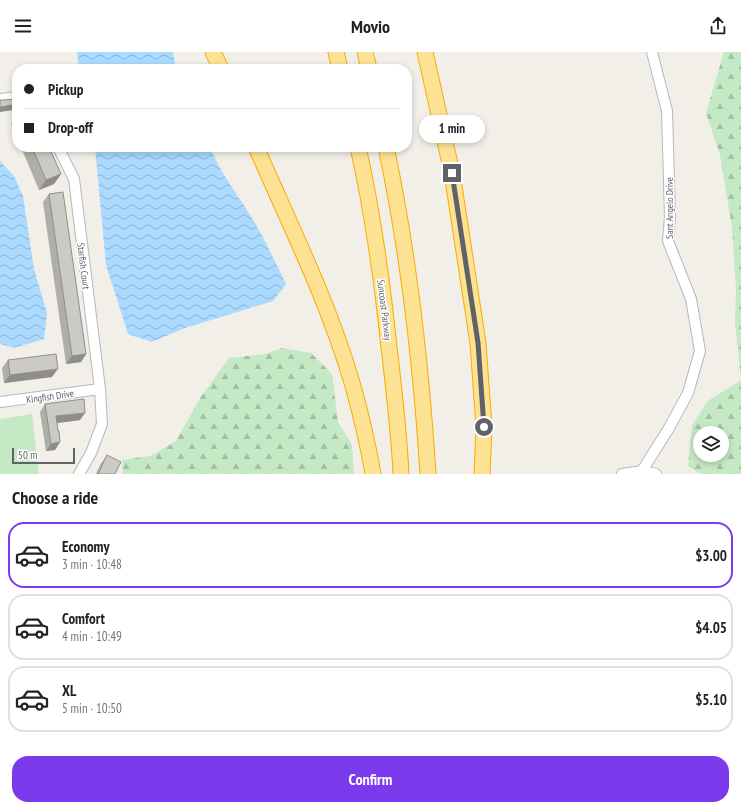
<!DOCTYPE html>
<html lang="en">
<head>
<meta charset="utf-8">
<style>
	:root { --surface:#fff; --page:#f2f2f2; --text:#222; --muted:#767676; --line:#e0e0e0; --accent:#7c3aed }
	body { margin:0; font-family:"PT Sans Narrow",sans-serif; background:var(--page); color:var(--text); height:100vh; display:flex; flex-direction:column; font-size:15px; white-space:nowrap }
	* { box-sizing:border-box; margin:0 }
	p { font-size:13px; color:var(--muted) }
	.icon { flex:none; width:22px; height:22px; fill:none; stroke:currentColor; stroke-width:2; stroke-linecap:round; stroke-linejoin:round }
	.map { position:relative; height:422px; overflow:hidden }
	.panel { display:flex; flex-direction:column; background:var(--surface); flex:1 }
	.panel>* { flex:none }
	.guide { position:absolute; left:12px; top:12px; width:400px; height:88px; border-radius:16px; box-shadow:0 2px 6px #0003; display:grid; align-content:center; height:88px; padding:0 12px; background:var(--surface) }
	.buttons { position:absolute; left:693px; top:374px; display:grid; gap:8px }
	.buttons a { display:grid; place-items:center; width:36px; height:36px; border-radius:50%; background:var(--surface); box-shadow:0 2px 6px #0003; font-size:20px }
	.scale { position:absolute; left:12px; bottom:10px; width:63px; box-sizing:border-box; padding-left:4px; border:2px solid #5f6368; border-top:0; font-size:11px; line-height:14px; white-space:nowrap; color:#5f6368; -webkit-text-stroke:3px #fff; paint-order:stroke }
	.end { position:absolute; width:18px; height:18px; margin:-9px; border:5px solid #5f6368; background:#fff; box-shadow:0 0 0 2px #fff }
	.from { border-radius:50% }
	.bubble { position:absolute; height:28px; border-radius:14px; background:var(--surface); box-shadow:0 2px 6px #0003; font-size:13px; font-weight:700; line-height:28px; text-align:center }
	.guide b { display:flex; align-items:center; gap:14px; height:38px; font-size:15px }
	.guide b+b { border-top:1px solid var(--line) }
	.guide i { width:10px; height:10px; background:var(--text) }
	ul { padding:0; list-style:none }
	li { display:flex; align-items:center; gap:12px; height:66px; margin:0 8px 6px; padding:0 4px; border:2px solid var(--line); border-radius:16px }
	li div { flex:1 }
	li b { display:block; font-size:15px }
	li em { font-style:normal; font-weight:700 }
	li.current { border-color:var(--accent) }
	li>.icon { width:36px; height:36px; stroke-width:1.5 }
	h2 { padding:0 12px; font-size:18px; line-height:48px }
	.action { display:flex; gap:8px; margin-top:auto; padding:8px 12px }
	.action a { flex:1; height:46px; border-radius:16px; background:var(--accent); color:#fff; font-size:16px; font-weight:700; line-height:46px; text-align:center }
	header { display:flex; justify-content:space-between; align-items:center; height:52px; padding:0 12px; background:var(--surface); font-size:18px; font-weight:700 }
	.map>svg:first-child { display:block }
	.forest { fill:url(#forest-firs); fill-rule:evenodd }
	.pitch { fill:#c5e8c5 }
	.water { fill:url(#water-waves) }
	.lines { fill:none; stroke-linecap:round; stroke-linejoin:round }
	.minor-casing { stroke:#b5b8bc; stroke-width:12 }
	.highway-casing { stroke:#f9ab00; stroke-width:17 }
	.minor { stroke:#fff; stroke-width:10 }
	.highway { stroke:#fde293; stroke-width:15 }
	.wall { fill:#afaea9 }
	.shaded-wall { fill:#8f8d8a }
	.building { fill:#cccac5; stroke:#8f8d8a }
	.route { stroke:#5f6368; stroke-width:5 }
	.labels { text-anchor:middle; stroke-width:3; stroke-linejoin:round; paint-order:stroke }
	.street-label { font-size:10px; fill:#5f6368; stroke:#fff }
</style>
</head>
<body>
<header><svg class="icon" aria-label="menu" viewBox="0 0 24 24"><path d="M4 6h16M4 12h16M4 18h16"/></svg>Movio<svg class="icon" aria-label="share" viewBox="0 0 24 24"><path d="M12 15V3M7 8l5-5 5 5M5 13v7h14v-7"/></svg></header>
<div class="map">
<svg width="741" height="422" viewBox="0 0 741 422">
	<defs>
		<pattern id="forest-firs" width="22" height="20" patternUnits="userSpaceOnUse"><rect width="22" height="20" fill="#c5e8c5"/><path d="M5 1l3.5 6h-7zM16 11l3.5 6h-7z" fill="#a3c0a4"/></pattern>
		<pattern id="water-waves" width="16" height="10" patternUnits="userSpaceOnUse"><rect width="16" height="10" fill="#aadaff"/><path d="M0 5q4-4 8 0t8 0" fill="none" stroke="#8eb4d2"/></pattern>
	</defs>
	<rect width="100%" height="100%" fill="#f1efe8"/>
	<g class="forest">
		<path d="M724 0H741V328L735 269 736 236 732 175 720 103 706 61Z"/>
		<path d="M282 296 311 301 332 322 338 370 352 393 354 422H123L122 408 151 404 176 389 200 346 229 306 265 302Z"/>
		<path d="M741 328V422H701L688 414 692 373 708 349ZM700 381H722V403H700Z"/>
	</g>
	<path class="pitch" d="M32 362 39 422H0V367Z"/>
	<g class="water">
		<path d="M77 0H173L176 17H79Z"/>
		<path d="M95 95H210C219 118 234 138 247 158 262 182 274 207 286 232L273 249 185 276 152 290 128 282 106 213Z"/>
		<path d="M0 109 14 124 23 144 34 217 47 261 44 287 14 296 0 292Z"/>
	</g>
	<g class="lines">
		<g class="minor-casing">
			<g id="minor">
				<path d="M0 47 17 45"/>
				<path d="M58 95 74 127 100 337 102 372 91 401 79 422"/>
				<path d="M0 350 100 337"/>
				<path d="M642 419 656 422"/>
				<path d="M622 422 642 419 669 376 688 341 700 299 691 247 668 189 670 165 667 59 652 0"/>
			</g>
		</g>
		<g class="highway-casing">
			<g id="highway">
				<path d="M213 0 221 17"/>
				<path d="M336 0 340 17"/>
				<path d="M365 0 369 17"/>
				<path d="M425 0 452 121 478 291 484 375 482 422"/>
				<path d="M256 95C290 173 329 251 353 334 361 363 368 392 373 422"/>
				<path d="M358 95C373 161 382 228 389 295 394 337 399 380 401 422"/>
				<path d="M386 95C409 203 421 312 428 422"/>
			</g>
		</g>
		<use href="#minor" class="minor"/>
		<use href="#highway" class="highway"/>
	</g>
	<g class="wall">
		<path d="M17 62V86L11 72Z"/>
		<path d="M21 95H49L61 122 54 132 39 138Z"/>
		<path d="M49 142 86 302 81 310 66 312 43 150Z"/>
		<path d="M8 308 52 325 4 331 2 316Z"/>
		<path d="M45 352 80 368 56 371 58 379 60 390 55 398 46 399 40 360Z"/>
		<path d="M107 403 115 422H96L100 413Z"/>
	</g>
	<g class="shaded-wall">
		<path d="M17 52 14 58 0 60V55Z"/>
		<path d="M61 122 54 132 39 138 46 128Z"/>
		<path d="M86 302 81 310 66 312 72 304Z"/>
		<path d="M58 317 52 325 4 331 10 323Z"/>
		<path d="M85 361 80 368 50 372 56 364Z"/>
		<path d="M60 390 55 398 46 399 51 392Z"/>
	</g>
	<g class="building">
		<path d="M16 47 17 52 0 55V48H4Z"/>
		<path d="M32 95H49L61 122 46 128Z"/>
		<path d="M63 140 86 302 72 304 49 142Z"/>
		<path d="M56 302 58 317 10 323 8 308Z"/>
		<path d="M84 347 85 361 56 364 58 379H59L60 390 51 392 45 352Z"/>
		<path d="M107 403 121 410 115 422H98Z"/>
	</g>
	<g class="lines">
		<path class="route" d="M452 121 478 291 484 375"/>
	</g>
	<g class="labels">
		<g class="street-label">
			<text transform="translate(669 156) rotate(-90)" y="4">Sant Angelo Drive</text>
			<text transform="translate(84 214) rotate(83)" y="4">Starfish Court</text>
			<text transform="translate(385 258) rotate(83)" y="4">Suncoast Parkway</text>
			<text transform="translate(50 344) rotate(-8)" y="4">Kingfish Drive</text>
		</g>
	</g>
</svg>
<div class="buttons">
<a><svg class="icon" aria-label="layers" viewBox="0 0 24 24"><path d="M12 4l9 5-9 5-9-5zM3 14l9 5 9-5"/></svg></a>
</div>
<div class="scale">50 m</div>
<i class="end from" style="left:484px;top:375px"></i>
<i class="end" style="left:452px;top:121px"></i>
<div class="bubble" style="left:419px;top:63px;width:66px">1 min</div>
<div class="guide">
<b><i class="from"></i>Pickup</b>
<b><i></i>Drop-off</b>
</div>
</div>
<section class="panel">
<h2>Choose a ride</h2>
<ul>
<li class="current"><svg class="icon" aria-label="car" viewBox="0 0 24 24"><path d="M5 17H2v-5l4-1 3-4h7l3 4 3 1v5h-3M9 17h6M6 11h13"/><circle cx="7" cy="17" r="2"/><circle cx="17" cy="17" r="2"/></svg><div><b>Economy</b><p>3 min · 10:48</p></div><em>$3.00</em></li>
<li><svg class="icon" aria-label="car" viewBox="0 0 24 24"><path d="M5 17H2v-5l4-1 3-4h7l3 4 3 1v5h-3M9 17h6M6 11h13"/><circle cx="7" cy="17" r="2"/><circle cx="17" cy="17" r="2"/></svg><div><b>Comfort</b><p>4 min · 10:49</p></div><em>$4.05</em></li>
<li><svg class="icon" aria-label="car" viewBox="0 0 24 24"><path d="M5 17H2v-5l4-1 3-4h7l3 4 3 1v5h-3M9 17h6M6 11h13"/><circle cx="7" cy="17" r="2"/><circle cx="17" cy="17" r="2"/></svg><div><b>XL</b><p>5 min · 10:50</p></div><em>$5.10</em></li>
</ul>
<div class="action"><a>Confirm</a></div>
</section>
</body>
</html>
